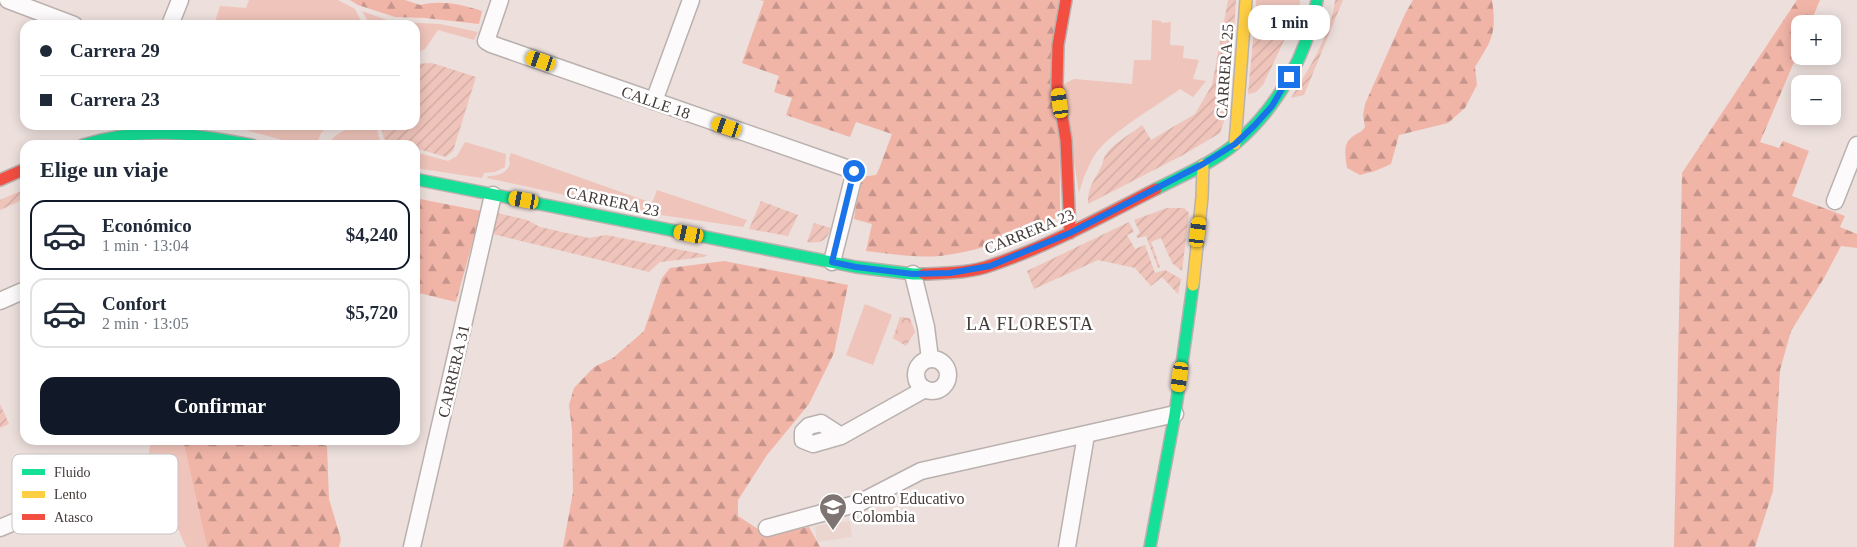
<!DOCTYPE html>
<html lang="es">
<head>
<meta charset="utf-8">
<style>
	:root { --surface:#fff; --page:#f6f6f7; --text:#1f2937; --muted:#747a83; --line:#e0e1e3; --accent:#111827 }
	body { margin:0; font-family:Georgia,serif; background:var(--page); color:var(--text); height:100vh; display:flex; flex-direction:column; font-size:19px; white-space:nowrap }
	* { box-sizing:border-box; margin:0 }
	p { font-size:16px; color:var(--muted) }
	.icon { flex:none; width:28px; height:28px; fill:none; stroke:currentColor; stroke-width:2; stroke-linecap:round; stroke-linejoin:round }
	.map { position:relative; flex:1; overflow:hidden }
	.drawer { position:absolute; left:20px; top:140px; width:400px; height:305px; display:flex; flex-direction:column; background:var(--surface); border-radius:15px; box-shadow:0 2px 12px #0003 }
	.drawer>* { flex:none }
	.guide { position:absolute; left:20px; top:20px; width:400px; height:110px; border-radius:15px; box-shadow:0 2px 12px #0003; display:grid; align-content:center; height:110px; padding:0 20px; background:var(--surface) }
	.buttons { position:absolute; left:1791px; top:15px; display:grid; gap:10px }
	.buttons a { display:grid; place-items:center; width:50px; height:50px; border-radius:10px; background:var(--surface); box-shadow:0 2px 12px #0003; font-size:25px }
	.end { position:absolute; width:22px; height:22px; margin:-11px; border:6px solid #1a73e8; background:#fff; box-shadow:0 0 0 2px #fff }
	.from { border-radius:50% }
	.bubble { position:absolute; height:35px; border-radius:15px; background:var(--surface); box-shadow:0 2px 12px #0003; font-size:16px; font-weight:700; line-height:35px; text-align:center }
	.car { position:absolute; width:15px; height:30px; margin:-15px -8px; border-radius:6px; box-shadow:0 0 4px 1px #0007; background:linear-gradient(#f5c518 24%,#345 0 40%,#f5c518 0 76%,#345 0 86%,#f5c518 0) }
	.guide b { display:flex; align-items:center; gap:18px; height:48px; font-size:19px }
	.guide b+b { border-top:1px solid var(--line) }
	.guide i { width:12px; height:12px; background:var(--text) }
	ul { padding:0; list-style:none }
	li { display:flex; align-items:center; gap:15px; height:70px; margin:0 10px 8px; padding:0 10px; border:2px solid var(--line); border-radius:15px }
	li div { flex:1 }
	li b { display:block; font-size:19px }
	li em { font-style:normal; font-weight:700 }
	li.on { border-color:var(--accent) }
	li>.icon { width:45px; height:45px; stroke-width:1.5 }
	h2 { padding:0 20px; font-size:22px; line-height:60px }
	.primary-button { display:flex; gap:10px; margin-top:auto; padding:10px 20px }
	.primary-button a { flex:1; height:58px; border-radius:15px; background:var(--accent); color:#fff; font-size:20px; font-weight:700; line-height:58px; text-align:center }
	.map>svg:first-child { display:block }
	.built { fill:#ecd5cf }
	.grass { fill:#efc4ba }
	.forest { fill:url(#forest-firs) }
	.park { fill:url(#park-crowns) }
	.garden { fill:url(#garden-furrows) }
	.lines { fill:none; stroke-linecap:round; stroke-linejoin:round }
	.street-casing { stroke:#bab1ae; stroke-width:19 }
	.fast-casing { stroke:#bab1ae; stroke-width:14 }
	.slow-casing { stroke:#bab1ae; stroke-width:14 }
	.jam-casing { stroke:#bab1ae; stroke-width:14 }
	.street { stroke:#fcfafa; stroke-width:16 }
	.fast { stroke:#16e098; stroke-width:11 }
	.slow { stroke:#ffcf43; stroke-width:11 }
	.jam { stroke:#f24e42; stroke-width:11 }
	.route { stroke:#1a73e8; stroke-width:6 }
	.labels { text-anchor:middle; stroke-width:5; stroke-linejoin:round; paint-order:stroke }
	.street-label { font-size:16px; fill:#433a38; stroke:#fff }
	.poi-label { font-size:16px; fill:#433a38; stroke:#fff; text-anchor:start }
	.neighbourhood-label { font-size:18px; letter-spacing:1px; fill:#433a38; stroke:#fff }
	.key { fill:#fff; stroke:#c7c4c3; stroke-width:1 }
	.key-label { font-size:14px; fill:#433a38 }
</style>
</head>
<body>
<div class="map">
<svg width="1857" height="547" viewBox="0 0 1857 547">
	<defs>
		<pattern id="forest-firs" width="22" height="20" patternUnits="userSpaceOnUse" patternTransform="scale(1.25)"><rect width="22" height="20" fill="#f1b5a8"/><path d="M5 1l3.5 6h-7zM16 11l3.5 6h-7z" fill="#c5948a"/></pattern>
		<pattern id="park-crowns" width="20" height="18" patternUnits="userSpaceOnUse" patternTransform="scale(1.25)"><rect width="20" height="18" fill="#efc4ba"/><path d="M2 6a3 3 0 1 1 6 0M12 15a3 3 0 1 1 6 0" fill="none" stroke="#cea9a1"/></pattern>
		<pattern id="garden-furrows" width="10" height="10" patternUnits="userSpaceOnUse" patternTransform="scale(1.25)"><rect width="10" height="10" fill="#efc4ba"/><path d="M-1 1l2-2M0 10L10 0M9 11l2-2" fill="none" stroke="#cea9a1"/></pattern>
	</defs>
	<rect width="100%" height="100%" fill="#ecdfdc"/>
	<path class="built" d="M850 521 852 537 817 542 815 526Z"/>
	<g class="grass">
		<path d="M249 0H338L355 9 363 25H214L220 6 246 8Z"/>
		<path d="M1256 0H1300L1299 9 1256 8Z"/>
		<path d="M362 11 393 22 440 24 478 32 474 40 438 30 425 49 415 54V25H370Z"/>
		<path d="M1152 20 1161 21 1162 23 1171 22 1170 45 1184 46 1183 58 1199 60 1193 79 1206 81 1193 97 1180 89C1158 105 1110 133 1096 153 1088 165 1083 179 1079 193L1062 85 1074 79 1132 84 1134 60H1151Z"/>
		<path d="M245 125H329L321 133 316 145 282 140 249 131Z"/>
		<path d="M372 125H376L380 142 391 145H329C336 129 356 126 372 125Z"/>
		<path d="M465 142 506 154 505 167 495 172 484 173 482 178 415 168V152L448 161 457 156Z"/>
		<path d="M511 153 652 203 657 190 747 220 743 227 647 213 487 178 488 176C498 176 506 174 510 164L509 159Z"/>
		<path d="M865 304 892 315 873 365 846 355Z"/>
		<path d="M148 440H183L207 547H186L148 460 150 445Z"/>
	</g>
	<g class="forest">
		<path d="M350 0H405L420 5C440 0 461 4 482 11L479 24 425 18 395 17 358 5Z"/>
		<path d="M760 0H1059L1060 216C1026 235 986 249 947 255 921 259 892 254 866 251L872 224 854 219 860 177 876 175 879 169 892 134 856 122 850 137 786 115 792 98 774 92 779 76 742 63 764 1Z"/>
		<path d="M1413 0H1492C1497 33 1492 40 1475 67L1477 85 1465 108 1448 123 1399 135 1391 164 1375 171 1360 175 1347 168C1346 158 1342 144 1352 137 1357 133 1361 133 1365 127L1363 115 1365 104 1405 14Z"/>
		<path d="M1797 0H1820L1810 24H1800V48L1760 142 1779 148 1783 141 1809 151 1792 196 1845 216 1840 227 1857 234V248L1841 246 1824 278 1791 331 1780 370 1773 491 1755 547H1674L1682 173Z"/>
		<path d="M415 198 481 211 456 302 419 293 415 310Z"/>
		<path d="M724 261 848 285 834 353 809 404 767 455 738 500V516L767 535 809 527 820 547H563L573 492 572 430 569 405 574 388 594 367 613 358 644 331 662 278 670 268Z"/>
		<path d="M183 440H307L327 446 329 499 341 539 339 547H207Z"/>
	</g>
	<path class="park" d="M900 317 910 318 915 332 906 346 893 338Z"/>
	<g class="garden">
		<path d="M1228 0H1236L1229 105 1220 133 1183 155 1088 204C1087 189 1094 180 1101 167 1103 164 1103 159 1105 156 1111 145 1132 133 1142 125L1151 140 1195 114 1212 85Z"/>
		<path d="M1335 0H1343L1304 95 1291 98C1308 70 1332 33 1335 0Z"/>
		<path d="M1256 8 1299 9 1263 85 1256 92 1248 94Z"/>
		<path d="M432 63 476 77 453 151 446 157 415 148V145H405L384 139 381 127 382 125H415V64Z"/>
		<path d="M25 189V199L0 210V200Z"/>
		<path d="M761 201 798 215 788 236 749 229Z"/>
		<path d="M1167 208H1184L1189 213 1182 271 1172 263 1161 238 1151 242 1160 267 1158 268 1146 236 1138 238 1136 236 1140 233 1134 220Z"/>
		<path d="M497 213 527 220 540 227 589 238 606 235 707 255 704 257 660 262 649 272 493 234 486 265H484Z"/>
		<path d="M1129 222 1134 232 1127 235 1135 249 1145 245 1155 273 1165 270 1181 279 1178 294 1162 277 1151 286 1135 268 1098 260 1034 289 1027 271Z"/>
		<path d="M814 223 831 228C826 241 821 244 807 242Z"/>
		<path d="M0 404 9 424 0 428Z"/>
	</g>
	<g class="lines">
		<g class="street-casing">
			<g id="street">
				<path d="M8 0 74 25"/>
				<path d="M500 0 486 41 491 44 855 171 832 262"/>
				<path d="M170 25 180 0"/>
				<path d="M654 101 691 0"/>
				<path d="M1835 201 1857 145"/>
				<path d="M913 274 926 327 930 359"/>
				<path d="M0 301 25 290"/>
				<circle cx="932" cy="375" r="16"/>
				<path d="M841 436 821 423 809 426 803 432V440L813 444 841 436 925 389"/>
				<path d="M0 528 40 511"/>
				<path d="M767 528 859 503 921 471 1175 414"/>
				<path d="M412 547 493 195"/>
				<path d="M1067 547 1086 435"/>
			</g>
		</g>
		<g class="fast-casing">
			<g id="fast">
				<path d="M83 145C143 126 191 133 252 145"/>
				<path d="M415 179 856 267 913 274H924"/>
				<path d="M1156 189C1183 175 1213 163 1236 143 1277 108 1308 54 1317 0"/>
				<path d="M1150 547 1175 414 1193 285"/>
			</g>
		</g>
		<g class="slow-casing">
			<g id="slow">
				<path d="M1235 144 1246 0"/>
				<path d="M1193 285 1202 197 1203 165"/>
			</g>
		</g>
		<g class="jam-casing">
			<g id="jam">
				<path d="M1066 0 1058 45 1057 85 1066 140 1070 233"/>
				<path d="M0 180 25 169"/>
				<path d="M924 274C946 273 971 273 992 265 1049 246 1103 216 1156 189"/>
			</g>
		</g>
		<use href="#street" class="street"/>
		<use href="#fast" class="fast"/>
		<use href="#slow" class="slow"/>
		<use href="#jam" class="jam"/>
	</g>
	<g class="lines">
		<path class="route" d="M854 171 832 262 856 267 913 274 950 273 990 266 1070 233 1203 164 1235 144 1254 126 1272 106 1289 77"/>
	</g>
	<defs>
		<g id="school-pin" transform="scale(1.4375)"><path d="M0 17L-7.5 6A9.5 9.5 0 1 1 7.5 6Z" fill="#7e7471" stroke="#fff"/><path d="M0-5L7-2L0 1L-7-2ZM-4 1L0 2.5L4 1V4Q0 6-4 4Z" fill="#fff"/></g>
	</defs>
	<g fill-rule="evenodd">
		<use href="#school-pin" x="833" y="507"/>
	</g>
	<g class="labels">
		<g class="street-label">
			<text transform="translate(1224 71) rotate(-86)" y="6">CARRERA 25</text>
			<text transform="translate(656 102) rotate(19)" y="6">CALLE 18</text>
			<text transform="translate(613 201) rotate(12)" y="6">CARRERA 23</text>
			<text transform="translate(1029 231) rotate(-22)" y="6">CARRERA 23</text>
			<text transform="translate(453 371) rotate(-77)" y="6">CARRERA 31</text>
		</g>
		<g class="poi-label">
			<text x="852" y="504">Centro Educativo<tspan x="852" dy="18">Colombia</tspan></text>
		</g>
		<g class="neighbourhood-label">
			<text x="1030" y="330">LA FLORESTA</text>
		</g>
	</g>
	<rect x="12" y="454" width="166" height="80" rx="8" class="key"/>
	<rect x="22" y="469" width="23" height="6" fill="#16e098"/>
	<rect x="22" y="491" width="23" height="7" fill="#ffcf43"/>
	<rect x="22" y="514" width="23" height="6" fill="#f24e42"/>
	<g class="key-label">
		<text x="54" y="477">Fluido</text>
		<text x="54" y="499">Lento</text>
		<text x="54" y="522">Atasco</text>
	</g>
</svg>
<div class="buttons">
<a>+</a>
<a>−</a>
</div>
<i class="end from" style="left:854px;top:171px"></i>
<i class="end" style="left:1289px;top:77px"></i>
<div class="bubble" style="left:1248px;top:5px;width:82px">1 min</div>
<i class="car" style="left:541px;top:61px;rotate:289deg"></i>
<i class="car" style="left:1060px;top:103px;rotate:352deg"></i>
<i class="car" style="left:727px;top:127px;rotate:289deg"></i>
<i class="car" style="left:524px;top:200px;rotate:280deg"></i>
<i class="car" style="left:1198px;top:232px;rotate:7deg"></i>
<i class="car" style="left:689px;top:234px;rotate:282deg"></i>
<i class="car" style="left:1180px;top:377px;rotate:188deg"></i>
<div class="guide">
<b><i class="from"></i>Carrera 29</b>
<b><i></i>Carrera 23</b>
</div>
<section class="drawer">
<h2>Elige un viaje</h2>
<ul>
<li class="on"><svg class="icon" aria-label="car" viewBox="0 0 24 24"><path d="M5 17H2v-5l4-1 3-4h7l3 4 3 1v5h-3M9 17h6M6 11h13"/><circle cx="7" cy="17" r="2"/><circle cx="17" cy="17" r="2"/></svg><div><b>Económico</b><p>1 min · 13:04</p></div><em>$4,240</em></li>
<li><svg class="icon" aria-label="car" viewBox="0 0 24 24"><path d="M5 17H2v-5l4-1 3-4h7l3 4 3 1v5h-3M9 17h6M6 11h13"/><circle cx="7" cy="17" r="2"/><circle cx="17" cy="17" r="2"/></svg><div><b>Confort</b><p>2 min · 13:05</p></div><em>$5,720</em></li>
</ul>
<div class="primary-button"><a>Confirmar</a></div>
</section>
</div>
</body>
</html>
